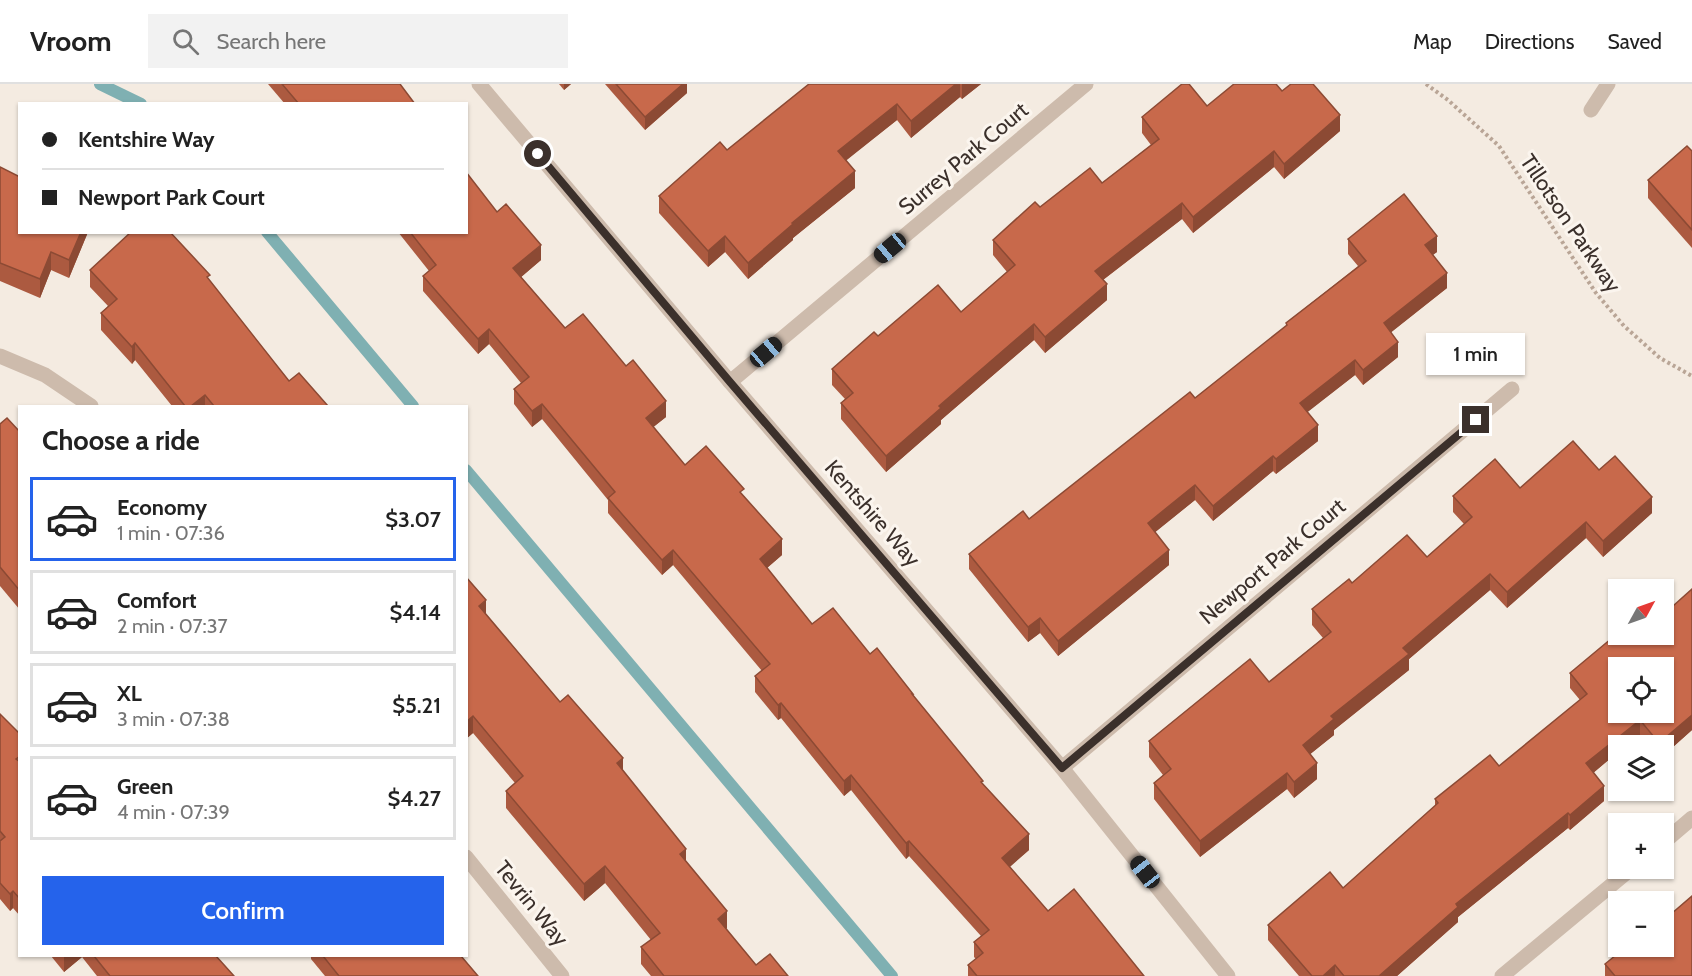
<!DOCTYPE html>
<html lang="en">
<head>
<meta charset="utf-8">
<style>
	:root { --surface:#fff; --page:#f2f2f2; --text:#222; --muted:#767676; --line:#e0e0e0; --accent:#2563eb }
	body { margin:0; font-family:Cabin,sans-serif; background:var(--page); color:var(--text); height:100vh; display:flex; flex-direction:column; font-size:22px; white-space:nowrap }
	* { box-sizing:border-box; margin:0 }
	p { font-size:20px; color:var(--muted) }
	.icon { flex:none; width:33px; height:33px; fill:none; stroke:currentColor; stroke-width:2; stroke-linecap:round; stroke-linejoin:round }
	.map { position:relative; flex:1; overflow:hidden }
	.side { position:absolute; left:18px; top:321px; width:450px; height:552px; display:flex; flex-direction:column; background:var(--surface); border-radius:0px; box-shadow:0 2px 4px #0004 }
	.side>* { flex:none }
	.hud { position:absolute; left:18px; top:18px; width:450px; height:132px; border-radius:0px; box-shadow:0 2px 4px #0004; display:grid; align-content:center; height:132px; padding:0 24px; background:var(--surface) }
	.needle { width:39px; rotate:50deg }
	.tools { position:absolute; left:1608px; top:495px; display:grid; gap:12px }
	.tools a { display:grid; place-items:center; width:66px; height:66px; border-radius:0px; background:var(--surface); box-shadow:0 2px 4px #0004; font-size:30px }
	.end { position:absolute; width:27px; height:27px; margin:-14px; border:8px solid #3b302b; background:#fff; box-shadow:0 0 0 3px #fff }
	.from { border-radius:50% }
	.bubble { position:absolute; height:42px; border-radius:0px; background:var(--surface); box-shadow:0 2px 4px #0004; font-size:20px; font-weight:600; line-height:42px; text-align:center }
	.car { position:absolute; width:18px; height:36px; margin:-18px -9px; border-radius:8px; box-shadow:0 0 4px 2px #0007; background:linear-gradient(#222 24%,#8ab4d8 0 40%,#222 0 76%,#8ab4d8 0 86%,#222 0) }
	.hud b { display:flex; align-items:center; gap:21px; height:57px; font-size:22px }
	.hud b+b { border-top:2px solid var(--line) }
	.hud i { width:15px; height:15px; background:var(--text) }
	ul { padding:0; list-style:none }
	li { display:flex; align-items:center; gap:18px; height:84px; margin:0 12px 9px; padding:0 12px; border:3px solid var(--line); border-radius:0px }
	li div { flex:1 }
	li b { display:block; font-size:22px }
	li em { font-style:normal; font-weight:600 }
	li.active { border-color:var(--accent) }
	li>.icon { width:54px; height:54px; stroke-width:1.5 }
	h2 { padding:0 24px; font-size:27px; line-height:72px }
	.button { display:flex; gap:12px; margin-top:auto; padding:12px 24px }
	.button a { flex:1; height:69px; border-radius:0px; background:var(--accent); color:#fff; font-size:24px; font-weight:600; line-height:69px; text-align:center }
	header { display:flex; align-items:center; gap:36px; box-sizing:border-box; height:84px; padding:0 30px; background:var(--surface); border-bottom:2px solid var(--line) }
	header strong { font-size:28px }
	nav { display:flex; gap:33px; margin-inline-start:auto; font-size:21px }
	.search { width:420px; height:54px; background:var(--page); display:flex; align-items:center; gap:15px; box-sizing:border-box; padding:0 21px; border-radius:0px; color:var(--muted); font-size:22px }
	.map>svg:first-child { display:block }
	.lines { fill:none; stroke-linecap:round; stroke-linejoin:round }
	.stream { stroke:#7fb0b2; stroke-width:12 }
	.path { stroke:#b9a596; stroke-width:4; stroke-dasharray:3 3; stroke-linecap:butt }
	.street { stroke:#cdbbac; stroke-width:15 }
	.wall { fill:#ac5a40 }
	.shaded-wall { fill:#8c4a34 }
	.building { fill:#c8694b; stroke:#8c4a34; stroke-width:1.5; fill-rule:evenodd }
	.route { stroke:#3b302b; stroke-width:8 }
	.labels { text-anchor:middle; stroke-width:6; stroke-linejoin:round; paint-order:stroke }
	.street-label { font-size:22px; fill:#3b302b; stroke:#fbf5ee }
</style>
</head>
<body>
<header>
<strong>Vroom</strong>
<div class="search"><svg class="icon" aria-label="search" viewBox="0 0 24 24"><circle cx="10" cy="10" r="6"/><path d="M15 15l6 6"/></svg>Search here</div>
<nav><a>Map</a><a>Directions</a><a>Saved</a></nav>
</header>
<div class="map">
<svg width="1692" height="892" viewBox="0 0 1692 892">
	<rect width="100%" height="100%" fill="#f4ebe1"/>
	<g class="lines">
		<g class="stream">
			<path d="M100 0 141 20"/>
			<path d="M267 148 413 322"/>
			<path d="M466 386 892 892"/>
		</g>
		<path class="path" d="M1426 0 1448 16 1499 62 1596 209 1624 242 1660 274 1692 292"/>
		<g class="street">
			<path d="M479 0 730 298 1062 684 1228 892"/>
			<path d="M1591 26 1608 0"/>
			<path d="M0 272 45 291 91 322"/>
			<path d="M730 298 1086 0"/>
			<path d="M1062 684 1512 305"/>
			<path d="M1664 758 1692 734"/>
			<path d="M466 773 562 892"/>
			<path d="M1502 892 1632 784"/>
		</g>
	</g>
	<g class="wall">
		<path d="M268 0H400L415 20H285Z"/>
		<path d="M559 0H571L564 6Z"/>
		<path d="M605 0H687V9L645 46Z"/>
		<path d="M809 0H981L962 15 960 13 911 54 897 36 846 76 855 104 793 154V156L748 195 725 168 708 183 659 129V112L727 66Z"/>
		<path d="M1282 7 1340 47 1284 95 1274 83 1193 149 1182 135 1103 196 1107 216 1045 269 1034 256 941 336V340L886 388 841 335V319L845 315 832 301V285L878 252 961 228 1007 188 993 171V156L1040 123 1102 99 1151 61 1142 49V33L1207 22Z"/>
		<path d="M1692 67V164L1648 114V96Z"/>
		<path d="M0 83 88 148 69 194 51 186 40 214 0 197Z"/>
		<path d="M497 128 541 176 521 193 565 244 666 333 653 343 685 381 744 412 782 471 767 484 812 540 870 570 913 612 983 700 1029 766 1009 783 1048 827 1144 892H968V881L976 875 974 873V858L981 852 909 772 906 775 851 706 844 712 781 634 778 636 755 608V592L762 587 673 481 662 491 608 429V416L542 335 532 343 514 320V305L521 299 489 260 478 270 423 207V192L429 187 398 148H466Z"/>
		<path d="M1348 155 1437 168 1432 171 1447 204 1391 248 1398 273 1363 301 1355 291 1307 328 1318 357 1276 390 1273 387 1213 437 1195 416 1155 448 1169 481 1058 572 1040 549 1028 558 969 485V470L1029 435 1195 314 1286 243V239L1358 182 1348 170Z"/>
		<path d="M90 186 210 197 289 297 328 322H172L135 276 132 280 101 246V229L108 222 90 203Z"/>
		<path d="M0 340 20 348V526L0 502Z"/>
		<path d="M1599 386 1652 429 1603 473 1586 454 1507 524 1490 506 1409 575V586L1334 646V651L1310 670 1317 695 1294 714 1287 705 1200 773 1154 715V699L1163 691 1149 673V657L1269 598 1323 554 1312 541V525L1352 499 1427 473 1464 440 1453 428V412L1520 404Z"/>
		<path d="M466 493 486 531 560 618 623 687 686 777 727 844 726 845 756 881 788 892H651L641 880V863L651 856 605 799 584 817 506 724V707L515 699 473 649 466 655Z"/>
		<path d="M1692 505V646L1664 671V662H1649L1640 651 1618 662V668L1593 689 1604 717 1570 746 1568 744 1458 833V838L1397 892H1299L1268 856V841L1343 804 1435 722V715L1499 682 1580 616 1570 604V589L1664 550Z"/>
		<path d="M0 630 20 650V832L13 824 10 827 0 815Z"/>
		<path d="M1664 862 1692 892H1605V880Z"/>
		<path d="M51 872H216L234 892H97L82 873 64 888Z"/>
		<path d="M311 872H461L478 892H325L311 875Z"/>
	</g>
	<g class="shaded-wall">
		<path d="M564 0H571L564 6Z"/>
		<path d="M683 0H687V9L645 46V33Z"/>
		<path d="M956 0H960V13L911 54V37Z"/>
		<path d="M962 0H981L962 15Z"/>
		<path d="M897 20V36L838 83V67Z"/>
		<path d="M1340 31V47L1284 95V80Z"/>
		<path d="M1274 67V83L1193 149V133Z"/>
		<path d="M855 87V104L793 154V156L748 195V179L792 139Z"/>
		<path d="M1182 119V135L1095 202V187Z"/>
		<path d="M81 148H88L69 194V176Z"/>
		<path d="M725 152V168L708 183V167Z"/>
		<path d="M1437 152V168L1425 177V161Z"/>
		<path d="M541 161V176L513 200V184Z"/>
		<path d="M51 168V186L40 214V195Z"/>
		<path d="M1447 189V204L1384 254V239Z"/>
		<path d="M1107 200V216L1045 269V253Z"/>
		<path d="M1034 240V256L941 336V340L886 388V372L939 322Z"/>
		<path d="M489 245V260L478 270V255Z"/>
		<path d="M1398 258V273L1363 301V286Z"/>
		<path d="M135 259V276L132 280V263Z"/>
		<path d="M1355 276V291L1300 334V319Z"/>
		<path d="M205 311V322H191Z"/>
		<path d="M666 317V333L646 349V334Z"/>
		<path d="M542 320V335L532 343V327Z"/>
		<path d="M1318 341V357L1276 390V375Z"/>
		<path d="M1273 372V387L1213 437V422Z"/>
		<path d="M1195 401V416L1148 454V439Z"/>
		<path d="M1652 413V429L1603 473V457Z"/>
		<path d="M1586 438V454L1507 524V508Z"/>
		<path d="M782 455V471L760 490V475Z"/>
		<path d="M673 466V481L662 491V476Z"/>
		<path d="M1169 466V481L1058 572V557Z"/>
		<path d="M1490 490V506L1409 575V586L1334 646V651L1303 676V661L1331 632 1403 564Z"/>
		<path d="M486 516V533L479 522Z"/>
		<path d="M1040 534V549L1028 558V543Z"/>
		<path d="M781 619V634L778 636V621Z"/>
		<path d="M1692 631V646L1664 671V662H1659V659Z"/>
		<path d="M473 632V649L466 655V638Z"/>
		<path d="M1640 636V651L1626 662H1618V668L1586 695V679Z"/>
		<path d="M623 674V691L617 679Z"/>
		<path d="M1317 679V695L1294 714V698Z"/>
		<path d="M1287 689V705L1200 773V757Z"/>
		<path d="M851 691V706L844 712V697Z"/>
		<path d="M1604 702V717L1570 746V731Z"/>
		<path d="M1568 729V744L1458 833V838L1397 892H1379L1456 820Z"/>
		<path d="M1029 750V766L1002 790V774Z"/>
		<path d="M909 757V772L906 775V759Z"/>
		<path d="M686 765V782L680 770Z"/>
		<path d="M605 782V799L584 817V800Z"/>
		<path d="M13 807V824L10 827V810Z"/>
		<path d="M727 827V844L718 852V835Z"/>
		<path d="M64 872H82V873L64 888Z"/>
		<path d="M1335 881V892H1323Z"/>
	</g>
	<g class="building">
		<path d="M282 0H400L415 20H299Z"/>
		<path d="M616 0H683L645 33Z"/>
		<path d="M809 0H956L911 37 897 20 838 67 855 87 792 139 793 140 748 179 725 152 708 167 659 112 720 58 727 66Z"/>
		<path d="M1182 0H1189L1207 22 1234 0H1276L1282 7 1291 0H1313L1340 31 1284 80 1274 67 1193 133 1182 119 1095 187 1107 200 1045 253 1034 240 939 322 941 324 886 372 841 319 853 309 832 285 874 248 878 252 938 201 961 228 1015 181 993 156 1035 118 1040 123 1090 84 1102 99 1159 55 1142 33Z"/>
		<path d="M1687 62 1692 67V146L1648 96Z"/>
		<path d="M0 83 20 93V148H81L69 176 51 168 40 195 0 179Z"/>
		<path d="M466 88 497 128 506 120 541 161 513 184 565 244 583 230 626 282 633 276 666 317 646 334 685 381 706 362 744 405 740 408 782 455 760 475 812 540 833 524 870 570 877 564 913 610H912L983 697 981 698 1029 750 1002 774 1048 827 1074 805 1144 892H977L968 881 983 869 974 858 989 846 909 757 906 759 851 691 844 697 781 619 778 621 755 592 770 580 673 466 662 476 608 414 615 408 542 320 532 327 514 305 529 293 489 245 478 255 423 192 436 181 410 148H466Z"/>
		<path d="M1404 110 1437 152 1425 161 1447 189 1384 239 1398 258 1363 286 1355 276 1300 319 1318 341 1276 375 1273 372 1213 422 1195 401 1148 439 1169 466 1058 557 1040 534 1028 543 969 470 1023 427 1029 435 1190 308 1195 314 1287 241 1286 239 1366 177 1348 155Z"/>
		<path d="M131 148H170L210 191 207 193 289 297 299 289 328 322H214L205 311 191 322H185L135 259 132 263 101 229 117 215 90 186Z"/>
		<path d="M7 334 20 348V507L0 483V340Z"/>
		<path d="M1573 357 1599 386 1615 372 1652 413 1603 457 1586 438 1507 508 1490 490 1403 564 1409 570 1331 632 1334 635 1303 661 1317 679 1294 698 1287 689 1200 757 1154 699 1171 685 1149 657 1250 575 1269 598 1331 548 1312 525 1349 495 1352 499 1407 451 1427 473 1472 433 1453 412 1495 375 1520 404Z"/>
		<path d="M466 493 486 516 479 522 560 618 568 611 623 674 617 679 686 765 680 770 727 827 718 835 756 881 770 870 788 892H664L641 863 660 849 605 782 584 800 506 707 523 692 473 632 466 638Z"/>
		<path d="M1692 505V631L1659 659 1640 636 1586 679 1604 702 1570 731 1568 729 1456 820 1458 823 1379 892H1344L1335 881 1323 892H1312L1268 841 1330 788 1343 804 1438 719 1435 715 1490 671 1499 682 1587 610 1570 589 1618 549V550H1664V530ZM1618 584H1664V628H1618Z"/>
		<path d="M0 630 20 650V672L16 675 20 678V815L13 807 10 810 0 799V757L5 753 0 747Z"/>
		<path d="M1692 812V892H1615L1605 880 1627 862H1664V836Z"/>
		<path d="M94 872H216L234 892H110Z"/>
		<path d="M323 872H461L478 892H339Z"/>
	</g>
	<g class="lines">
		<path class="route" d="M538 70 730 298 1062 684 1476 336"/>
	</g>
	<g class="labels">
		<g class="street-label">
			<text transform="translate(963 74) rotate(-40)" y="8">Surrey Park Court</text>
			<text transform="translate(1571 139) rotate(56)" y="8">Tillotson Parkway</text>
			<text transform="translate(873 429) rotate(49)" y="8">Kentshire Way</text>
			<text transform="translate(1272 477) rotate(-40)" y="8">Newport Park Court</text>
			<text transform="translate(532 819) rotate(51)" y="8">Tevrin Way</text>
		</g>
	</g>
</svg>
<div class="tools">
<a><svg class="needle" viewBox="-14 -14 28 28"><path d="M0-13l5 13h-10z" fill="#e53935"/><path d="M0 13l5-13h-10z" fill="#767676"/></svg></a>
<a><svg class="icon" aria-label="locate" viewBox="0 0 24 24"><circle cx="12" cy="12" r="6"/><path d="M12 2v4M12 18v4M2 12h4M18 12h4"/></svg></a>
<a><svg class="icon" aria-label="layers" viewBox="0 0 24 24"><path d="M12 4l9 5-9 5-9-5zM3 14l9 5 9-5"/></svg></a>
<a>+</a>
<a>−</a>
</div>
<i class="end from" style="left:538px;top:70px"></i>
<i class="end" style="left:1476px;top:336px"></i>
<div class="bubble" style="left:1426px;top:249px;width:99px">1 min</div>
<i class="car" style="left:890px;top:164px;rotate:230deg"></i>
<i class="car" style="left:766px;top:268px;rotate:50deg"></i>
<i class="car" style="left:1145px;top:788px;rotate:322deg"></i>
<div class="hud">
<b><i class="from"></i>Kentshire Way</b>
<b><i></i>Newport Park Court</b>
</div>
<section class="side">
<h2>Choose a ride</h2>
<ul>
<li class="active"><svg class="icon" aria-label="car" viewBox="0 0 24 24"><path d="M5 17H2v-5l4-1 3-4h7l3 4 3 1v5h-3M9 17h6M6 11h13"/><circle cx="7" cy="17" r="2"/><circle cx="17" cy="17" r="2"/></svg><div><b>Economy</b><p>1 min · 07:36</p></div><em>$3.07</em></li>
<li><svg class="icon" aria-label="car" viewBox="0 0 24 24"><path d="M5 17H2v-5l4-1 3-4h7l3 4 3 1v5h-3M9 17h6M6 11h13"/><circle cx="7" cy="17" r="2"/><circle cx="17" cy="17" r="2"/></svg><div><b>Comfort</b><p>2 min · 07:37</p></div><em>$4.14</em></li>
<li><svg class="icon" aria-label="car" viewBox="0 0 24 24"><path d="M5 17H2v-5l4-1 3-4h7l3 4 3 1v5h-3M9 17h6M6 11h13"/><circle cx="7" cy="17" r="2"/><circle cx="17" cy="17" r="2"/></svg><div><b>XL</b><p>3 min · 07:38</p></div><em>$5.21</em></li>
<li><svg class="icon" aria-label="car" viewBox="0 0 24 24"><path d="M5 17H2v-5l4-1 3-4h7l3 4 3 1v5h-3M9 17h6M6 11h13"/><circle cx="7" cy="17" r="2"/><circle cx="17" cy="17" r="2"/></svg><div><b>Green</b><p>4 min · 07:39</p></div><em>$4.27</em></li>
</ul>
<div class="button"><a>Confirm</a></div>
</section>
</div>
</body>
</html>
